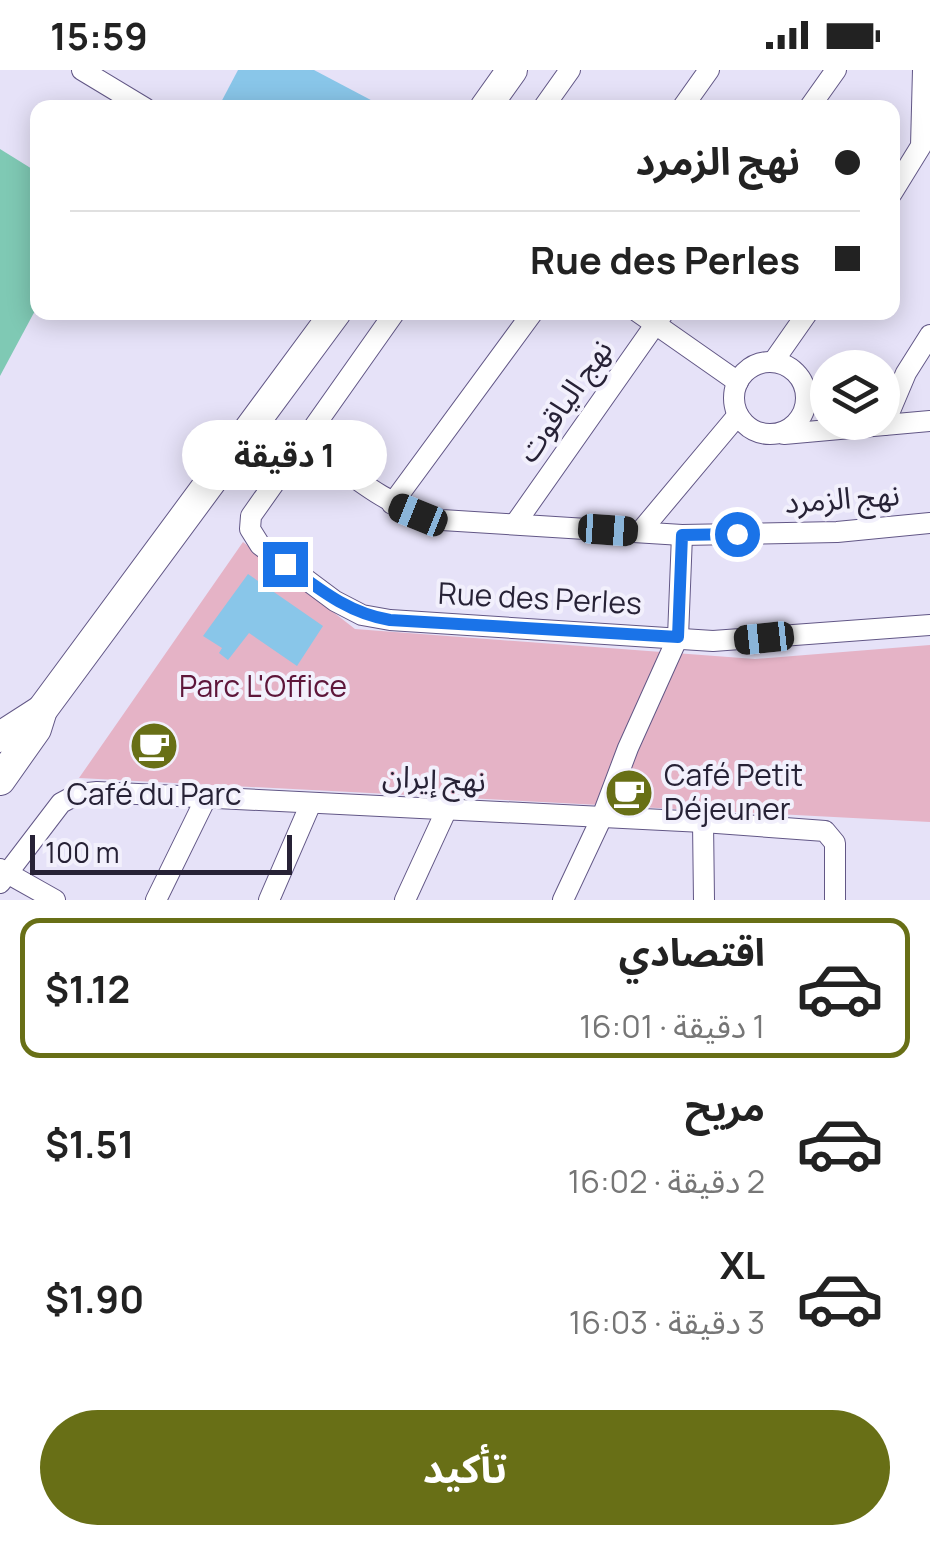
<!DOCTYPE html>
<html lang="ar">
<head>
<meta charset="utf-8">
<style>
	:root { --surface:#fff; --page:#f6f6f6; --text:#222; --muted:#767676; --line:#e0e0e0; --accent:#686f16 }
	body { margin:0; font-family:Manrope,"Noto Sans Arabic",sans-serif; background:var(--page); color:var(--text); direction:rtl; height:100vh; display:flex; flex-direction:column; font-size:38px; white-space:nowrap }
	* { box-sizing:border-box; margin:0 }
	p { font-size:32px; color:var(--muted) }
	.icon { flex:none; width:55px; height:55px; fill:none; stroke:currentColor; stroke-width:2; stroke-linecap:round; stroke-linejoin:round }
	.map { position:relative; height:830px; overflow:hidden; direction:ltr }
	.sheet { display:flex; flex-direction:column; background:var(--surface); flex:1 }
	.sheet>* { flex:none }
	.guide { position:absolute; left:30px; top:30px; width:870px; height:220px; border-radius:20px; box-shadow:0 5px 25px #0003; direction:rtl; display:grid; align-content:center; height:220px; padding:0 40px; background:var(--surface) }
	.controls { position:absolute; left:810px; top:280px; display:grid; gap:20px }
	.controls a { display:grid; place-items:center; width:90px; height:90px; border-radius:50%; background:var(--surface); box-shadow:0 5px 25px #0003; font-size:50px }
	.scale { position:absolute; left:30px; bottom:25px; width:262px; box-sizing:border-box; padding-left:10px; border:5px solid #272236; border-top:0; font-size:28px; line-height:35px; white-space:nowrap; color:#272236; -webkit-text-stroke:8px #f2f0fc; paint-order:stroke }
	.end { position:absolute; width:45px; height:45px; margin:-22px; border:12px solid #1a73e8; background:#fff; box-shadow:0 0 0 5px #fff }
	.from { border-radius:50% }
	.bubble { position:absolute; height:70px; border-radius:35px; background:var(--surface); box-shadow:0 5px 25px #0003; font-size:32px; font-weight:700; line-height:70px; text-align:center; direction:rtl }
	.car { position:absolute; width:30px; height:60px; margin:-30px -15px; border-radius:12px; box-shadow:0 0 8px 2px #0007; background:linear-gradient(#222 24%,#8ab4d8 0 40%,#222 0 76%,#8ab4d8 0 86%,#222 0) }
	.guide b { display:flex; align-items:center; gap:35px; height:95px; font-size:38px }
	.guide b+b { border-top:2px solid var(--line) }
	.guide i { width:25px; height:25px; background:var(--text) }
	ul { padding:18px 0 0; list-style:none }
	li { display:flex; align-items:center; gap:30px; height:140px; margin:0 20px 15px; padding:0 20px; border:5px solid transparent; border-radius:20px }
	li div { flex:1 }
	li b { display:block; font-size:38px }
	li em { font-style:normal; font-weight:700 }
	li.on { border-color:var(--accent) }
	li>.icon { width:90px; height:90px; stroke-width:1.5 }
	.action { display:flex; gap:20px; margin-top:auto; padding:20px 40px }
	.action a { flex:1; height:115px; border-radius:60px; background:var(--accent); color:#fff; font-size:40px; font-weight:700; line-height:115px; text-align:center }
	.status { display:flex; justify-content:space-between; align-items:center; height:70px; padding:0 50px; background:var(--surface); direction:ltr }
	.status svg { height:28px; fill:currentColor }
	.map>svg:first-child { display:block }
	.green { fill:#e5b3c6 }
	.water { fill:#7fc9b4 }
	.building { fill:#89c6e9 }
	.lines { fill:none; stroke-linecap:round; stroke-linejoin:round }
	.street-casing { stroke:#625786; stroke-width:22 }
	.secondary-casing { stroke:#625786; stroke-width:32 }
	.street { stroke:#fff; stroke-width:20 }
	.secondary { stroke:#fff; stroke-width:30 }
	.route { stroke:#1a73e8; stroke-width:12 }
	.labels { text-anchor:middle; stroke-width:8; stroke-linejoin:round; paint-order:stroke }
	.street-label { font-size:30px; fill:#272236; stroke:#f2f0fc }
	.park-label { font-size:30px; fill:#5e163a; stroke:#f2f0fc }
	.poi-label { font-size:30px; fill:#272236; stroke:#f2f0fc; text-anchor:start }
</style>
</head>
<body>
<div class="status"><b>15:59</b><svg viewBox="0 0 49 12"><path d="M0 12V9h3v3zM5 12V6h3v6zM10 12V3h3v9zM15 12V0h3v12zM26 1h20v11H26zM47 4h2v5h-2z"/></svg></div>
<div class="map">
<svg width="930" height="830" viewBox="0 0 930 830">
	<rect width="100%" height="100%" fill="#e6e2f8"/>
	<path class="green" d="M243 472 355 559 755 589 930 575V752L79 708Z"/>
	<path class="water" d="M0 79 37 102V237L0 306Z"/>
	<g class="building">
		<path d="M238 0H314L386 38H218Z"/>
		<path d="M248 504 323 556 297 596 249 563 228 590 219 583 222 578 203 566Z"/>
	</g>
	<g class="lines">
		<g class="street-casing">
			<g id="street">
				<path d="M82 0 145 38"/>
				<path d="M543 38 570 0"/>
				<path d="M682 38 709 0"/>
				<path d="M809 38 836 0"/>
				<path d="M892 123 921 76 923 0"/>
				<path d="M395 242 251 446 250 459 260 475 335 531 362 545 390 550 713 571 930 555"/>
				<path d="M638 242 738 312"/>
				<circle cx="770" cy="328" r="36"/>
				<path d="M773 292 808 242"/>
				<path d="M884 355 906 303 930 265"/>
				<path d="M784 364 930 351"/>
				<path d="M303 369C347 401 387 439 442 450L682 465 837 462 930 453"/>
				<path d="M392 434 533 242"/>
				<path d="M515 454 664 242"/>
				<path d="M640 462 738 345"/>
				<path d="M703 752 704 830"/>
				<path d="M0 799 55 830"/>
				<path d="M0 813 61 733 78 724 97 722 703 752 825 761 835 773V830"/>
				<path d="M156 830 206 728"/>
				<path d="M269 830 311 733"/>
				<path d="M405 830 446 741"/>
				<path d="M563 830 602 747 628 678 678 567 682 465"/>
			</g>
		</g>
		<g class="secondary-casing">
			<g id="secondary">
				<path d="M485 38 512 0"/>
				<path d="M0 667 42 640"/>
				<path d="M0 710 36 659 42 640 336 242"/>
			</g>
		</g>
		<use href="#street" class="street"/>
		<use href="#secondary" class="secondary"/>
	</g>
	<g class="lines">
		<path class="route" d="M285 494C319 519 348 543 390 550L678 567 682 465 737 464"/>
	</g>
	<defs>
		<g id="cafe-disc" transform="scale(2.5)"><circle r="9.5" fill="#686f16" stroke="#f2f0fc"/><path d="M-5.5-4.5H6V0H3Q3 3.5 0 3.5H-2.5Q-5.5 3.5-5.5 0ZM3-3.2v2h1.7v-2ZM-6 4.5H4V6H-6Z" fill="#fff"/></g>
	</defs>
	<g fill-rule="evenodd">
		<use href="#cafe-disc" x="154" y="676"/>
		<use href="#cafe-disc" x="629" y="723"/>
	</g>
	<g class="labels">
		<g class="street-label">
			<text transform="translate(565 331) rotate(-55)" y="10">نهج الياقوت</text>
			<text transform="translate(842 429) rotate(-4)" y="10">نهج الزمرد</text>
			<text transform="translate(540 529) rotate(3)" y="10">Rue des Perles</text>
			<text transform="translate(434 709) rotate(3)" y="10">نهج إيران</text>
		</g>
		<g class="park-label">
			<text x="263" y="627">Parc L'Office</text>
		</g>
		<g class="poi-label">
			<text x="664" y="716">Café Petit<tspan x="664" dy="34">Déjeuner</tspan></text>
			<text x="154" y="735" text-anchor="middle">Café du Parc</text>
		</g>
	</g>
</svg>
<div class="controls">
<a><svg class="icon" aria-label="layers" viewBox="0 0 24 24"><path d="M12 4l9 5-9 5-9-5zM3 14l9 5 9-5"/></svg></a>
</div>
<div class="scale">100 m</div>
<i class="end from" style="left:737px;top:464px"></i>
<i class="end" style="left:285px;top:494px"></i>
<div class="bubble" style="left:182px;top:350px;width:205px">1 دقيقة</div>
<i class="car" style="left:418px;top:445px;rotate:292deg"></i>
<i class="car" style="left:608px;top:460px;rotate:94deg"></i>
<i class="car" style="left:764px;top:568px;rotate:264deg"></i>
<div class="guide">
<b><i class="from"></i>نهج الزمرد</b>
<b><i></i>Rue des Perles</b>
</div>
</div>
<section class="sheet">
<ul>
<li class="on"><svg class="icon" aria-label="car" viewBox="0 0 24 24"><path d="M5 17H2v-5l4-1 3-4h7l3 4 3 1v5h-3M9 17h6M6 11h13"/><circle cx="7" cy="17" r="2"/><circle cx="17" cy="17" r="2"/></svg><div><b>اقتصادي</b><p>1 دقيقة · 16:01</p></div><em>$1.12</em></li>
<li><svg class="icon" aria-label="car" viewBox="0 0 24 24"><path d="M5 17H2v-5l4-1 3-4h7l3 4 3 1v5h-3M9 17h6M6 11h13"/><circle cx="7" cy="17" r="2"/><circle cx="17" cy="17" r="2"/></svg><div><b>مريح</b><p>2 دقيقة · 16:02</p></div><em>$1.51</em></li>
<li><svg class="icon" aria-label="car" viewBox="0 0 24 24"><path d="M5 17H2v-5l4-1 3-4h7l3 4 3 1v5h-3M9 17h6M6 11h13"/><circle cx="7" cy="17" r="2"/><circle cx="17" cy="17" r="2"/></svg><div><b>XL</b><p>3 دقيقة · 16:03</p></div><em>$1.90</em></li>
</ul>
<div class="action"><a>تأكيد</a></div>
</section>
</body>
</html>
